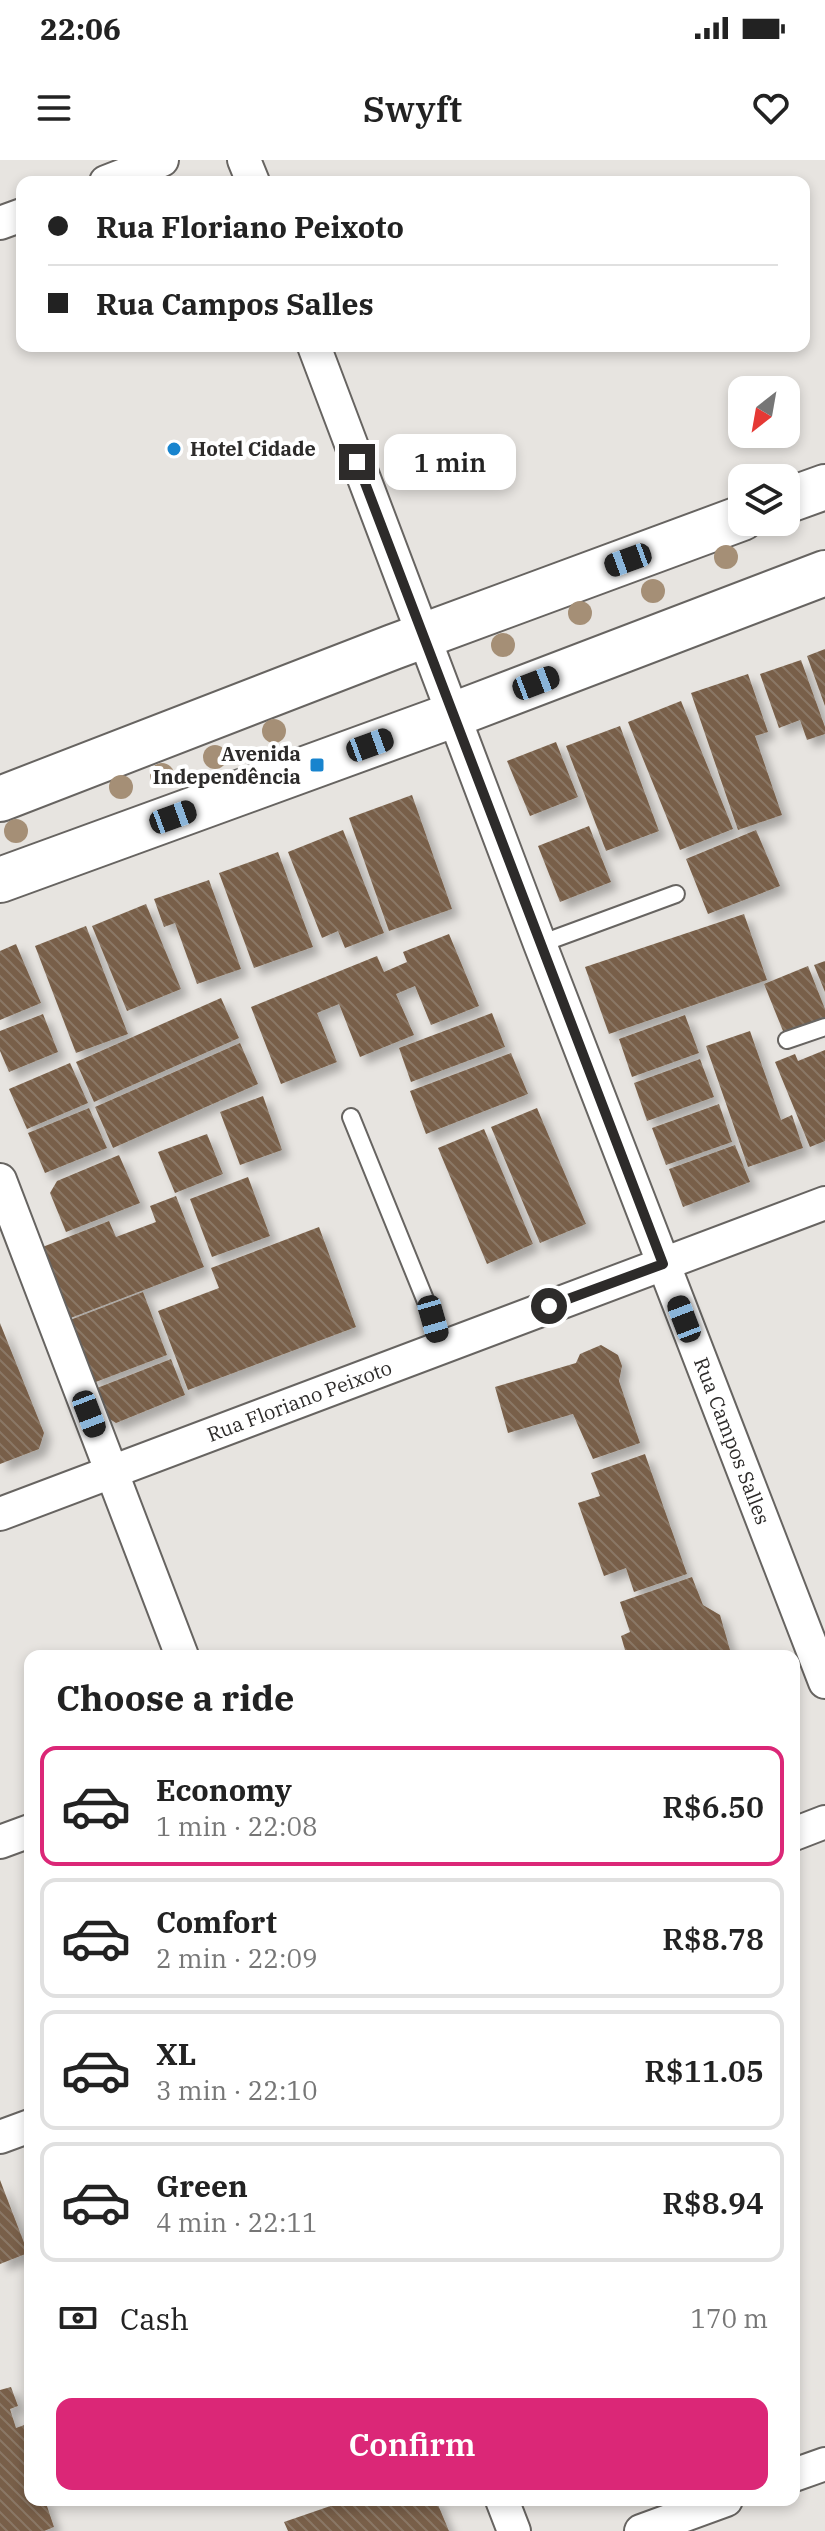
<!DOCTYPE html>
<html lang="en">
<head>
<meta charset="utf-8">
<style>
	:root { --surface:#fff; --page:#f6f6f6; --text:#222; --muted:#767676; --line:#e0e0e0; --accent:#db2777 }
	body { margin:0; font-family:"IBM Plex Serif",serif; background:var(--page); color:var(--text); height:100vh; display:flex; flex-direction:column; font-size:30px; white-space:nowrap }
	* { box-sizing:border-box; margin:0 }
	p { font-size:26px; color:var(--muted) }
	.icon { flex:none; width:44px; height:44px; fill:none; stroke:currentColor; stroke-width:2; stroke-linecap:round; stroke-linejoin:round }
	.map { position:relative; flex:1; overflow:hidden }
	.drawer { position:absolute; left:24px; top:1490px; width:776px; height:856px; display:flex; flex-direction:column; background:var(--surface); border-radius:16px; box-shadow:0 4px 12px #0003 }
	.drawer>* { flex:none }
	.guide { position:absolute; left:16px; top:16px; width:794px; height:176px; border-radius:16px; box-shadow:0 4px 12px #0003; display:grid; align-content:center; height:176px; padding:0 32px; background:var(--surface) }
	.needle { width:52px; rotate:211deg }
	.controls { position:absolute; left:728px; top:216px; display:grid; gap:16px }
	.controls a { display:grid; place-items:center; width:72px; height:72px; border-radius:16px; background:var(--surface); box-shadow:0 4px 12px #0003; font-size:40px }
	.end { position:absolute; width:36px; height:36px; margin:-18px; border:10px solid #2d2b2a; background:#fff; box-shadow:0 0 0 4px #fff }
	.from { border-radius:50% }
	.bubble { position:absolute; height:56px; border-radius:16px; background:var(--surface); box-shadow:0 4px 12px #0003; font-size:26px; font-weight:600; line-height:56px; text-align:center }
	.car { position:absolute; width:24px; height:48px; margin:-24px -12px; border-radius:10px; box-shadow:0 0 6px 2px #0007; background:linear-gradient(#222 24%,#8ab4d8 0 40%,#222 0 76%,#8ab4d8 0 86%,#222 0) }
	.guide b { display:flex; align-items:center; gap:28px; height:76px; font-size:30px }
	.guide b+b { border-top:2px solid var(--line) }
	.guide i { width:20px; height:20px; background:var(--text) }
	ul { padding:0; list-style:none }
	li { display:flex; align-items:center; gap:24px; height:120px; margin:0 16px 12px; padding:0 16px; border:4px solid var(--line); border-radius:16px }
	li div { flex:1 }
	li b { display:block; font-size:30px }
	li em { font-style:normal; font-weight:600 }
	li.active { border-color:var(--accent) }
	li>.icon { width:72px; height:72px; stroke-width:1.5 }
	h2 { padding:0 32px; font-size:36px; line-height:96px }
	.pay { display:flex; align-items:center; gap:20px; height:88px; padding:0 32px; font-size:30px }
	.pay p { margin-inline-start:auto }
	.primary-button { display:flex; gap:16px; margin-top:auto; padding:16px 32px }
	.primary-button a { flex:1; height:92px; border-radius:16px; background:var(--accent); color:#fff; font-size:32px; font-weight:600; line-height:92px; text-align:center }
	.status { display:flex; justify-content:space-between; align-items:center; height:56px; padding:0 40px; background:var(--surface); direction:ltr }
	.status svg { height:22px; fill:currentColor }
	header { display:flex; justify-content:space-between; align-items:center; height:104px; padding:0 32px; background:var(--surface); font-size:36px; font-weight:600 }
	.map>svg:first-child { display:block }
	.building { fill:url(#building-back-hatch); filter:url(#shadow) }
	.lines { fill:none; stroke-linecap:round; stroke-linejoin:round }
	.service-casing { stroke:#676461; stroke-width:20 }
	.minor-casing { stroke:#676461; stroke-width:36 }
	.primary-casing { stroke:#676461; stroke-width:48 }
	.service { stroke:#fff; stroke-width:16 }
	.minor { stroke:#fff; stroke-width:32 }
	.primary { stroke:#fff; stroke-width:44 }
	.tree { fill:#a58f76 }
	.route { stroke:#2d2b2a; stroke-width:10 }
	.poi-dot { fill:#1884ce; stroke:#fff; stroke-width:3 }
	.labels { text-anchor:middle; stroke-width:8; stroke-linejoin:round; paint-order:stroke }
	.poi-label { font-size:20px; font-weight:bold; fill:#2d2b2a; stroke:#fff; text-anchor:start }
	.street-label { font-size:20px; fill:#2d2b2a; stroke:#fff }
</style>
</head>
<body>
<div class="status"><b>22:06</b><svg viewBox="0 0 49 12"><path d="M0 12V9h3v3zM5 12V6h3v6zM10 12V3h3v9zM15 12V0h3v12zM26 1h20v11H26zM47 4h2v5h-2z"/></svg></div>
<header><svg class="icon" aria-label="menu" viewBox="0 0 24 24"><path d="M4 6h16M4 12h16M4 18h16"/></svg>Swyft<svg class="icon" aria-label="heart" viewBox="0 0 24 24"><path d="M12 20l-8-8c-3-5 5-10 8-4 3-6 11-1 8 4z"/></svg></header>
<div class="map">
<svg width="825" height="2371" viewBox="0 0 825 2371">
	<defs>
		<pattern id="building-back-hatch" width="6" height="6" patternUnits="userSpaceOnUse" patternTransform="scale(2)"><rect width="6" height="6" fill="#785f48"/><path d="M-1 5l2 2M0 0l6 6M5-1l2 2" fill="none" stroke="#8a7766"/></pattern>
		<filter id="shadow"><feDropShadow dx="7" dy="7" stdDeviation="4" flood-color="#0004"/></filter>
	</defs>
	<rect width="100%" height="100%" fill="#e7e4e0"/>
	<g class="building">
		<path d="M825 489V546L807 496Z"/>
		<path d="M801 500 825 567V574L807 580 800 560 779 568 760 514Z"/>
		<path d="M748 514 768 572 755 576 782 655 738 670 691 533Z"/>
		<path d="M681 541 733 669 680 690 628 562Z"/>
		<path d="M620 566 659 671 606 691 566 586Z"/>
		<path d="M556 582 578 637 530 656 507 601Z"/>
		<path d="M412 635 452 749 389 771 349 658Z"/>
		<path d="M589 666 611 722 560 742 538 686Z"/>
		<path d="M343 670 384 773 345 788 338 771 322 778 288 692Z"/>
		<path d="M756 670 780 726 708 754 686 699Z"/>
		<path d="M278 692 313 787 254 808 219 713Z"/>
		<path d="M209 720 241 809 197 824 175 763 164 767 154 739Z"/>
		<path d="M146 744 181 829 127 851 92 766Z"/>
		<path d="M744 754 767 820 609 874 585 807Z"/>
		<path d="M86 766 128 874 76 893 35 786Z"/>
		<path d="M449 774 479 846 431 865 415 826 396 834 414 875 360 897 339 844 317 853 337 902 281 924 251 847 377 796 384 812 407 802 403 792Z"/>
		<path d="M16 784 41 843 0 860V791Z"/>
		<path d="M825 801V832L814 805Z"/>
		<path d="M808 806 825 849V860L785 876 764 824Z"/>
		<path d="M221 838 239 878 94 942 76 902Z"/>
		<path d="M492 853 505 887 411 922 399 888Z"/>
		<path d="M43 854 58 892 9 912 0 891V871Z"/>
		<path d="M685 855 699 893 632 917 619 879Z"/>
		<path d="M750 871 781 960 792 955 803 988 748 1007 706 886Z"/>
		<path d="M240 883 258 924 113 988 95 947Z"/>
		<path d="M825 890V981L810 987 775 902 795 894 798 901Z"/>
		<path d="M511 893 528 934 426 974 410 931Z"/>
		<path d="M700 899 714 937 647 961 634 923Z"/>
		<path d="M70 903 88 943 27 969 9 929Z"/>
		<path d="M263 936 282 990 240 1005 220 952Z"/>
		<path d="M719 944 732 982 666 1005 652 968Z"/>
		<path d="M89 948 107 988 45 1013 28 973Z"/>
		<path d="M537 948 586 1064 540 1083 491 967Z"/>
		<path d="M484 969 533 1084 487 1104 438 988Z"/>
		<path d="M207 974 223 1014 175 1033 158 992Z"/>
		<path d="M735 985 750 1022 683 1047 669 1009Z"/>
		<path d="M119 995 140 1043 66 1072 50 1033 57 1021Z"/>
		<path d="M248 1017 270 1076 212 1097 190 1039Z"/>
		<path d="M176 1036 204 1107 68 1159 40 1088 109 1061 116 1077 156 1062 150 1046Z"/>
		<path d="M319 1067 356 1167 188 1230 158 1151 219 1128 211 1108Z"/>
		<path d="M143 1132 167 1195 93 1223 70 1160Z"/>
		<path d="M0 1163 44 1273 39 1289 0 1304Z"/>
		<path d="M601 1185 618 1195 622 1206 619 1221 640 1283 593 1299 573 1254 508 1273 495 1227 576 1203 580 1194Z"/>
		<path d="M171 1199 185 1235 116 1263 102 1254 92 1230Z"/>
		<path d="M645 1294 687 1414 634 1432 626 1408 604 1416 578 1343 600 1336 591 1313Z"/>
		<path d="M692 1417 703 1445 720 1455 730 1490 726 1496H608L625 1490 621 1476 630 1472 620 1442Z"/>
		<path d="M0 2020 28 2093 0 2104Z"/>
		<path d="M11 2227 18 2246 10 2249 16 2268 27 2264 30 2266V2286L26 2287 30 2296V2340H45L54 2367 44 2371H0V2230Z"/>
		<path d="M341 2340H436L449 2371H288L284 2362 342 2342Z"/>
	</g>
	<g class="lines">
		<g class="service-casing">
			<g id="service">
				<path d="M540 784 676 734"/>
				<path d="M787 880 825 867"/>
				<path d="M351 957 433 1159 441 1187"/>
			</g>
		</g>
		<g class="minor-casing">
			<g id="minor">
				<path d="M244 0 253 22"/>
				<path d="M106 22 162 0"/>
				<path d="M0 63 22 55"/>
				<path id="s1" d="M314 186 540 784 825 1522"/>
				<path d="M0 1020 182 1496"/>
				<path id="s2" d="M0 1354 825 1043"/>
				<path d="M794 1674 825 1662"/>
				<path d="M0 1682 30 1671"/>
				<path d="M0 1977 30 1966"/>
				<path d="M794 2315 825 2304"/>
				<path d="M502 2340 514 2371"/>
				<path d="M641 2371 726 2340"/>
			</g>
		</g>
		<g class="primary-casing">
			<g id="primary">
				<path d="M786 341 825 327"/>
				<path d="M0 639 393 487 742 358"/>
				<path d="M0 720 453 555 825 413"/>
			</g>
		</g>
		<use href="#service" class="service"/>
		<use href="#minor" class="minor"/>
		<use href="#primary" class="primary"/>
	</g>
	<g class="tree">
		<circle cx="726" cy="397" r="12"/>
		<circle cx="653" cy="431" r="12"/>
		<circle cx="580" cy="453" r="12"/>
		<circle cx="503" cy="485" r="12"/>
		<circle cx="274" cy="571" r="12"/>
		<circle cx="215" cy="597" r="12"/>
		<circle cx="162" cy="615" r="12"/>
		<circle cx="121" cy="627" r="12"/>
		<circle cx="16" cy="671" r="12"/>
	</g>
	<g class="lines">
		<path class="route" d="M357 302 663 1104 549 1146"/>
	</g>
	<g class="poi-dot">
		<circle cx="174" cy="289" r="8"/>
		<rect x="309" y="597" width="16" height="16" rx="4"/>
	</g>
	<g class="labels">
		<g class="poi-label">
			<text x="190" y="296">Hotel Cidade</text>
			<text x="301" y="601" text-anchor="end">Avenida<tspan x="301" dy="23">Independência</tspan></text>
		</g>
		<g class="street-label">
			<text dy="7" stroke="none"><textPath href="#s2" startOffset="320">Rua Floriano Peixoto</textPath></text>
			<text dy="7" stroke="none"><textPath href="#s1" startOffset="1172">Rua Campos Salles</textPath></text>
		</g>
	</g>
</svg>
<div class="controls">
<a><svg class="needle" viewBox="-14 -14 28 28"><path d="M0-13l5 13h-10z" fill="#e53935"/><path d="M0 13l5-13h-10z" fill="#767676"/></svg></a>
<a><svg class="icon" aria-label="layers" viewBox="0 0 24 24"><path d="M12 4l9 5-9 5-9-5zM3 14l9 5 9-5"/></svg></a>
</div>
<i class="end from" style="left:549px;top:1146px"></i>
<i class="end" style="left:357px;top:302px"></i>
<div class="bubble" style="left:384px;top:274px;width:132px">1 min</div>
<i class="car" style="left:628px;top:400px;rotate:250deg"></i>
<i class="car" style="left:536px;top:523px;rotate:69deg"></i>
<i class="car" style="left:370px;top:585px;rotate:70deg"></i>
<i class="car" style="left:173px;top:657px;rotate:70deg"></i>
<i class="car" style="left:433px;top:1159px;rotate:164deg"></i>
<i class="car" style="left:684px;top:1159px;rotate:339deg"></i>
<i class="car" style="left:89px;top:1254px;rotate:159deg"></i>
<div class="guide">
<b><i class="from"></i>Rua Floriano Peixoto</b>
<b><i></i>Rua Campos Salles</b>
</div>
<section class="drawer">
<h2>Choose a ride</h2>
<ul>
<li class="active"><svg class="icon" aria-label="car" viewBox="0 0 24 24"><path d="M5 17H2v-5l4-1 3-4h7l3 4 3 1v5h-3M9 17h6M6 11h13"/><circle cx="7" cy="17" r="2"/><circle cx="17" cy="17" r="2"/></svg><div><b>Economy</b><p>1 min · 22:08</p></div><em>R$6.50</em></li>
<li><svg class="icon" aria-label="car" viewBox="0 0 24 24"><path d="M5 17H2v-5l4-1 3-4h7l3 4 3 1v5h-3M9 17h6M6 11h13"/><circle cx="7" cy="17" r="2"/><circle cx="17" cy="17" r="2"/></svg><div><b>Comfort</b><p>2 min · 22:09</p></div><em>R$8.78</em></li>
<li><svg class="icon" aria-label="car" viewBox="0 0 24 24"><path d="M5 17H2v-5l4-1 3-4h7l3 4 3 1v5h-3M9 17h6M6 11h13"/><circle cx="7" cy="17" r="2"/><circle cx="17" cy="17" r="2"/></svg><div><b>XL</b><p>3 min · 22:10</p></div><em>R$11.05</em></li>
<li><svg class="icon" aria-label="car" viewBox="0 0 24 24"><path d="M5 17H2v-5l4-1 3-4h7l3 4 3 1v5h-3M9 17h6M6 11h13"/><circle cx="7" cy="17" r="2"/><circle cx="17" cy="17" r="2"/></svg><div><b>Green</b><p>4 min · 22:11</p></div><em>R$8.94</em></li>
</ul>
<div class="pay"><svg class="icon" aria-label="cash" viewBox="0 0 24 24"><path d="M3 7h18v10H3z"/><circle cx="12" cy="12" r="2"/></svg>Cash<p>170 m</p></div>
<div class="primary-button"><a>Confirm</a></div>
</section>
</div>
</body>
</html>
